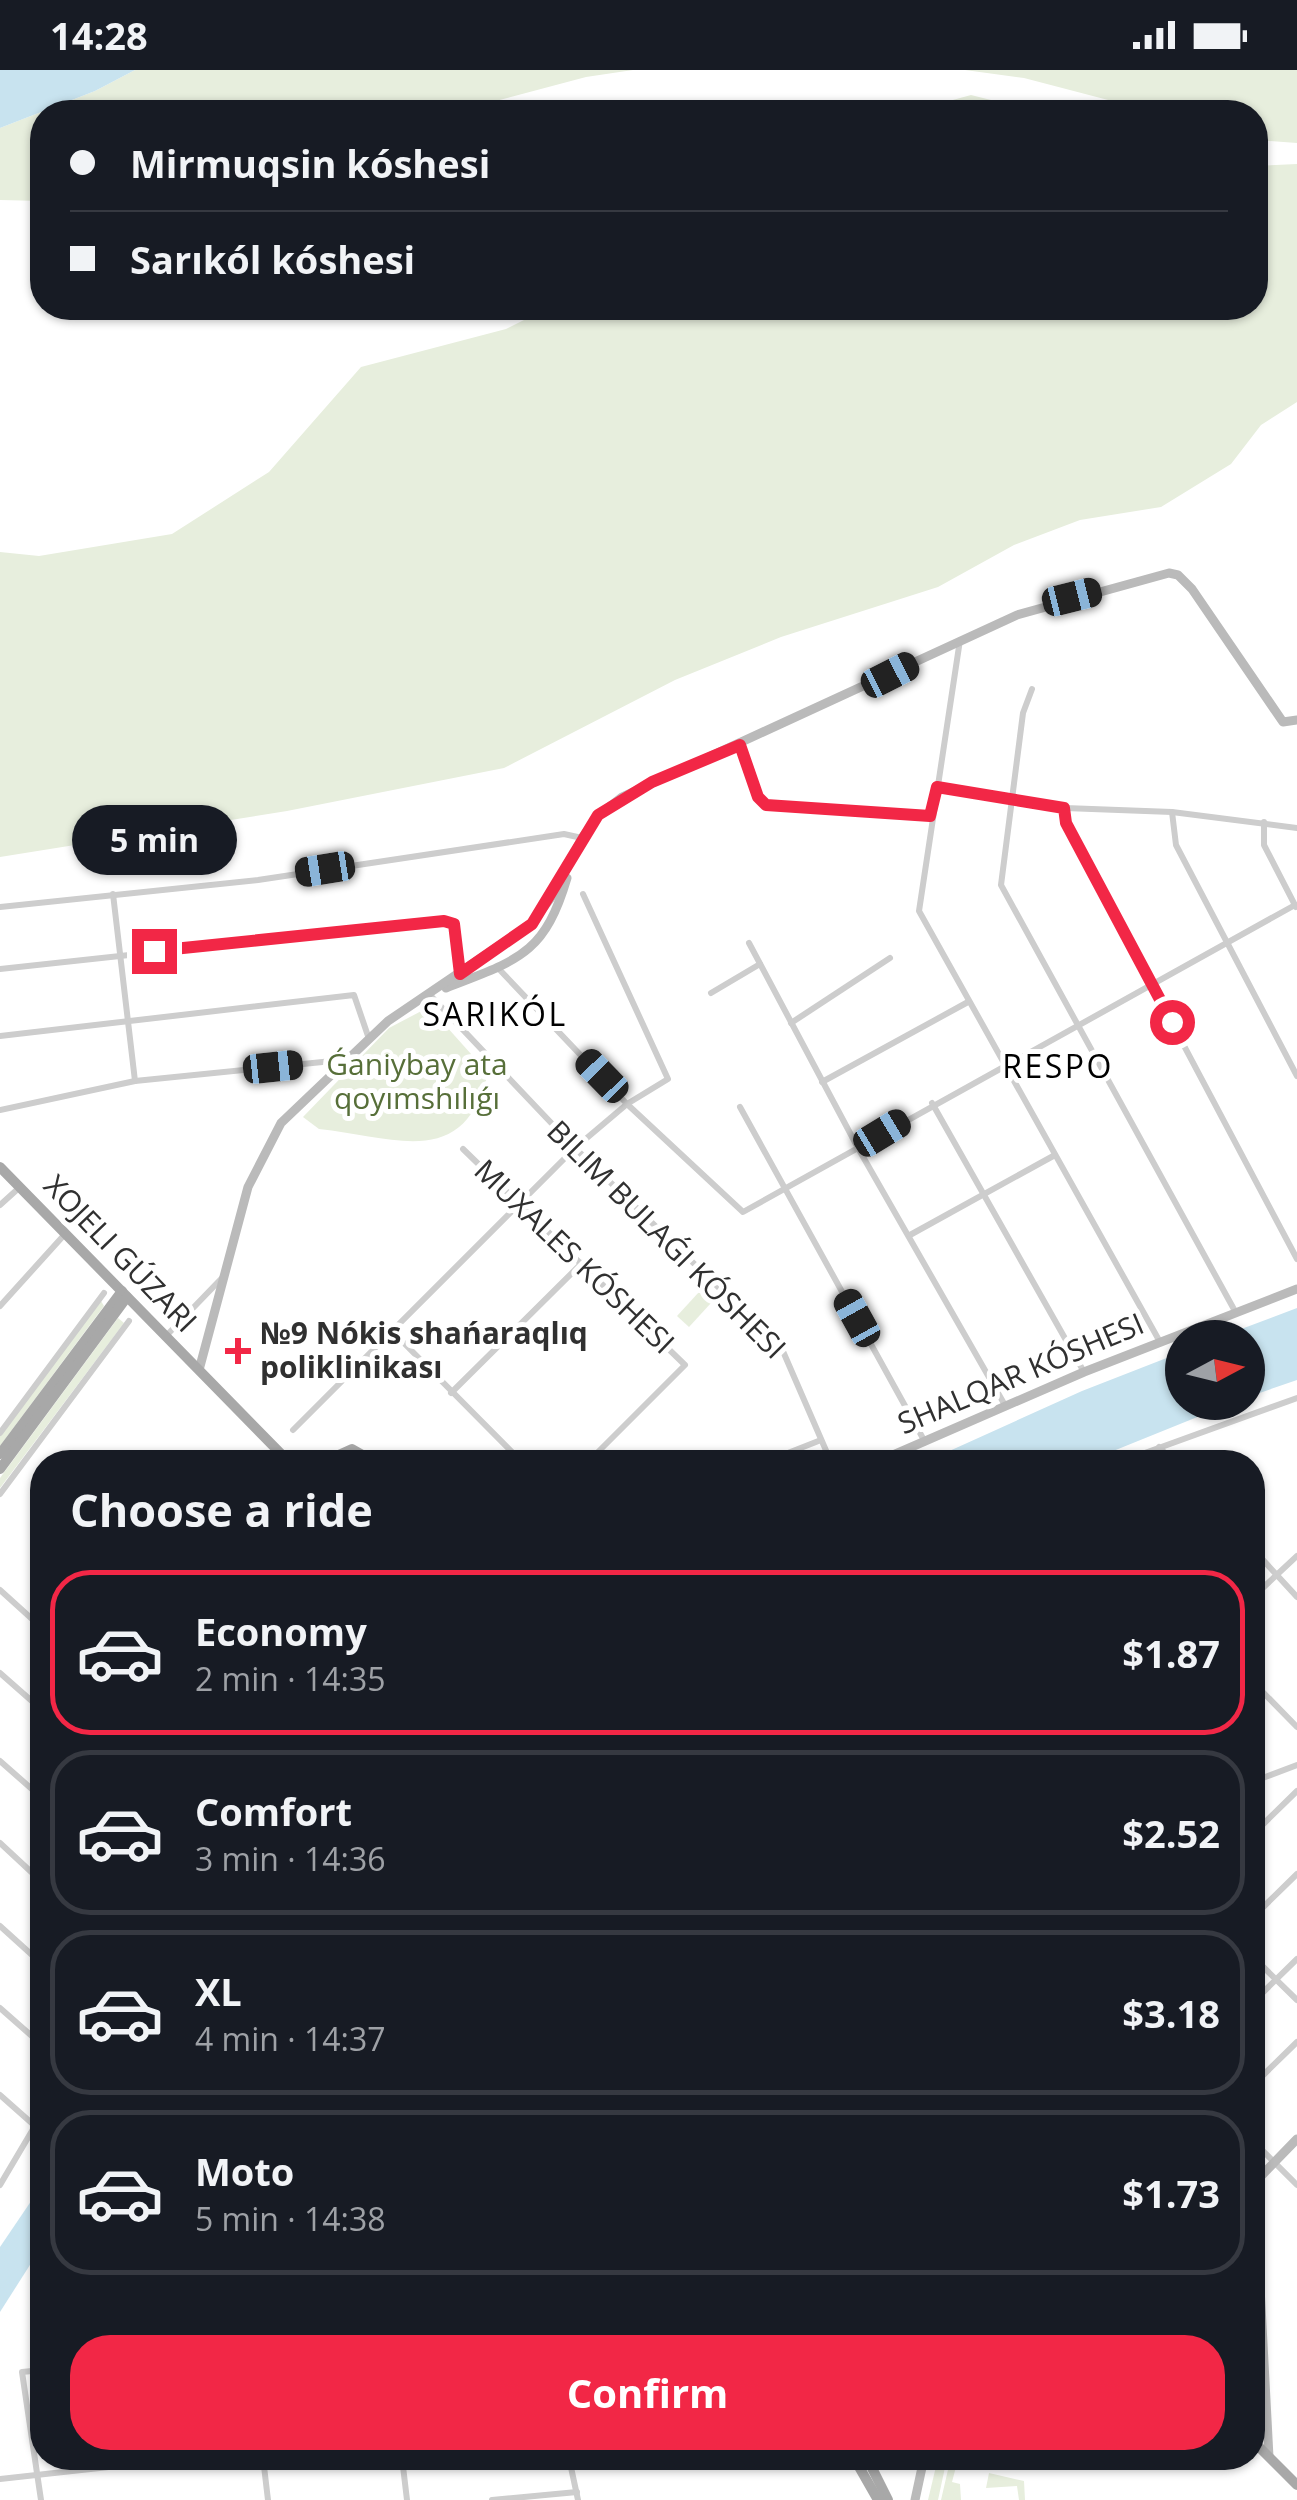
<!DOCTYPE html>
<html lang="en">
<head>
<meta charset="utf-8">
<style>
	:root { --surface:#171b24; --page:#242831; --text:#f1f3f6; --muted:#9ea1a6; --line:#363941; --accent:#f22746 }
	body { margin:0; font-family:"Open Sans",sans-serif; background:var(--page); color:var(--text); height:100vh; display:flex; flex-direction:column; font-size:38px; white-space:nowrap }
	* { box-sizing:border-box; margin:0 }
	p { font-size:32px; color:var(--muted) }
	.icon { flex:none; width:55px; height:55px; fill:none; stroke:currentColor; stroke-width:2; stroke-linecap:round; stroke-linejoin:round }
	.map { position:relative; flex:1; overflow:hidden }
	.side { position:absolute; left:30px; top:1380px; width:1235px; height:1020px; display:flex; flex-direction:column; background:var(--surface); border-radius:40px; box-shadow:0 2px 8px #0004 }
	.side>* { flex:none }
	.hud { position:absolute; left:30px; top:30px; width:1238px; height:220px; border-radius:40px; box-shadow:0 2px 8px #0004; display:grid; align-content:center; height:220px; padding:0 40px; background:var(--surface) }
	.needle { width:65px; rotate:83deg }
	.tools { position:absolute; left:1165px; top:1250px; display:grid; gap:20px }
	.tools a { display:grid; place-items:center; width:100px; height:100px; border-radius:50%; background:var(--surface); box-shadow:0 2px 8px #0004; font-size:50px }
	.end { position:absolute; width:45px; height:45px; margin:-22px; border:12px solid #f22746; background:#fff; box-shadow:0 0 0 5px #fff }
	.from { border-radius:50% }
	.bubble { position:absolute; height:70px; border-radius:35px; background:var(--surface); box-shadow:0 2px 8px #0004; font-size:32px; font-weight:700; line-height:70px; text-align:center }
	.car { position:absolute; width:30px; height:60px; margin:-30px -15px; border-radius:12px; box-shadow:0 0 8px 2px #0007; background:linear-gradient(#222 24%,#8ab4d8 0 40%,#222 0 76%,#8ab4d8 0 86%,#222 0) }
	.hud b { display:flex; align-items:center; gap:35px; height:95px; font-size:38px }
	.hud b+b { border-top:2px solid var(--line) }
	.hud i { width:25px; height:25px; background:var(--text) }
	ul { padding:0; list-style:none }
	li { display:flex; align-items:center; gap:30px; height:165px; margin:0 20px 15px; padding:0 20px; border:5px solid var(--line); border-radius:40px }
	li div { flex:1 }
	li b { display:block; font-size:38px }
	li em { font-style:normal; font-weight:700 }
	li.on { border-color:var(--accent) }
	li>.icon { width:90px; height:90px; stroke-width:1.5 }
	h2 { padding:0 40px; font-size:45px; line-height:120px }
	.button { display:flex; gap:20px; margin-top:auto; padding:20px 40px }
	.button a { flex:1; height:115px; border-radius:40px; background:var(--accent); color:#fff; font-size:40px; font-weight:700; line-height:115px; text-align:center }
	.status { display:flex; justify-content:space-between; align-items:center; height:70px; padding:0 50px; background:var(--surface); direction:ltr }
	.status svg { height:28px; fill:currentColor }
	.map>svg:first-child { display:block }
	.green { fill:#e7eedd }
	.water { fill:#c8e3ef }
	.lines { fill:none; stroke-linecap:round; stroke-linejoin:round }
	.street { stroke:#cdcdcd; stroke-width:6 }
	.secondary { stroke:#bababa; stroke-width:9 }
	.primary { stroke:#a8a8a8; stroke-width:10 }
	.route { stroke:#f22746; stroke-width:12 }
	.poi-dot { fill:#f22746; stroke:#fff; stroke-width:4 }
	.labels { text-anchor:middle; stroke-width:10; stroke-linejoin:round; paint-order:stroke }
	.park-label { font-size:30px; fill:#576f39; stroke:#fff }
	.street-label { font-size:30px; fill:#303030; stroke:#fff }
	.poi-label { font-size:30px; font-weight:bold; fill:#303030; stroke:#fff; text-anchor:start }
	.neighbourhood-label { font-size:32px; letter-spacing:2.5px; fill:#000; stroke:#fff }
</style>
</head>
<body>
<div class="status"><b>14:28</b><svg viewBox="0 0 49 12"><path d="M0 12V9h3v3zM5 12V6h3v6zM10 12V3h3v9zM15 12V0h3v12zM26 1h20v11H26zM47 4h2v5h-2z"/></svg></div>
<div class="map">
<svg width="1297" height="2430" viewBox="0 0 1297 2430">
	<rect width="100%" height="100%" fill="#fff"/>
	<g class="green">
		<path d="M135 0H633L586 7 454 42H42V131L0 130V58L95 21Z"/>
		<path d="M965 0H1297V73L1255 70V42H1154L1024 8Z"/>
		<path d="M971 25 999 32 994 42H909Z"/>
		<path d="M1297 94V332L1261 355 1231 394 1161 437 1080 450 1014 475 938 517 781 567 675 610 504 698 287 741 0 787V482L39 486 172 464 269 402 361 297 506 259 548 238H1255V96Z"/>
		<path d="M429 937 488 1003C464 1101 396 1067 319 1059L303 1047 389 958Z"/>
		<path d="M699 1222 711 1233 689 1257 677 1246Z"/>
		<path d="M101 1231 104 1236 0 1376V1366Z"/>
		<path d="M118 1248 124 1253 0 1418V1408Z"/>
		<path d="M938 2388H947L938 2430H928Z"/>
		<path d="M950 2391 957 2393 952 2412 960 2414 961 2430H941Z"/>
		<path d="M989 2403 1024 2411 1025 2430H1019L1017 2416 986 2418Z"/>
	</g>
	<g class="water">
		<path d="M0 0H135L95 21 0 58Z"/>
		<path d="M1297 1238V1310L1248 1327V1268L1220 1267Z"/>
		<path d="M1182 1282V1332L1232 1333 1086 1392H925L1082 1321Z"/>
		<path d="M42 2115V2176L0 2242V2177Z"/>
	</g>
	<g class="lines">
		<g class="street">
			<path d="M960 570 919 841 1160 1272"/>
			<path d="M1032 619 1023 643 1001 815 1236 1243"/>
			<path d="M740 675 758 727 766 735 931 746"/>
			<path d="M937 717 1065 738 1172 742 1297 758"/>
			<path d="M1065 738 1066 753 1297 1189"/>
			<path d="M1172 742 1176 775 1297 1006"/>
			<path d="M1264 752V775L1296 837"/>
			<path d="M113 824 135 1011"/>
			<path d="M0 837 258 810 564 764 582 768"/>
			<path d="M749 873 858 1078 1006 1337"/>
			<path d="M497 897 627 1034 743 1142 1295 835"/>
			<path d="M0 899 444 851 454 854 460 902"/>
			<path d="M711 923 760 894"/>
			<path d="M430 925 575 1078 782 1279 831 1392"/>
			<path d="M791 953 890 888"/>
			<path d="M0 966 354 925 368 966"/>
			<path d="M822 1012 968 932"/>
			<path d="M932 1033 1084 1302"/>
			<path d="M740 1037 925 1372"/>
			<path d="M0 1040 135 1011 342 990"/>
			<path d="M463 1079 685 1295 588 1392"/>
			<path d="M0 1135 20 1117"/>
			<path d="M910 1165 1055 1085"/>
			<path d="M0 1236 65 1164"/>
			<path d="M394 1263 522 1392"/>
			<path d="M166 1266 221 1209"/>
			<path d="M451 1323 582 1193"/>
			<path d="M293 1360 575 1078 627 1034 668 1009 583 824"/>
			<path d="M0 1363 104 1223"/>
			<path d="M1159 1377 1174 1392"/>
			<path d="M765 1392 821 1370"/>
			<path d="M1120 1392 1297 1328"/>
			<path d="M0 1424 129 1251"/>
			<path d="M1252 1478 1297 1527"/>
			<path d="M0 1520 42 1558"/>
			<path d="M1252 1528 1297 1486"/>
			<path d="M0 1603 42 1640"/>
			<path d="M1252 1611 1297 1657"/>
			<path d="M0 1691 42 1728"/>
			<path d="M1252 1712 1297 1695"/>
			<path d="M1252 1765 1297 1721"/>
			<path d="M0 1773 42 1812"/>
			<path d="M1252 1848 1297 1804"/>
			<path d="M0 1856 42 1894"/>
			<path d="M1252 1886 1297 1930"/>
			<path d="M1252 1933 1297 1889"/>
			<path d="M0 1938 42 1975"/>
			<path d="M1252 2016 1297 1972"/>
			<path d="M0 2025 35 2056"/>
			<path d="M1252 2070 1297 2115"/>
			<path d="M0 2115 42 2044"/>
			<path d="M263 2388 268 2430"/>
			<path d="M402 2388 407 2430"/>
			<path d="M569 2388 578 2430"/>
			<path d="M0 2409 190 2388"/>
			<path d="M41 2430 22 2302 42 2300"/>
			<path d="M492 2430 577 2422"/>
		</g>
		<g class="secondary">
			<path d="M446 918C517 890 544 886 567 808"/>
			<path d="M199 1300 248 1117 281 1053 388 951 531 854 553 825 582 768 599 745 622 727 1017 545 1169 503 1178 505 1192 519 1283 652 1297 650"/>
			<path d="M877 1392 1084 1302 1297 1219"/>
			<path d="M1269 2387 1255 2123 1260 2107 1297 2069"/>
			<path d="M915 2430 924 2388"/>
		</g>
		<g class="primary">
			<path d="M0 1097 289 1392"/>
			<path d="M0 1384 122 1221"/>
			<path d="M323 1392 352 1379 375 1392"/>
			<path d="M0 1399 127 1227"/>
			<path d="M1252 2370 1297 2415"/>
			<path d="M854 2388 878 2430"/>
			<path d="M867 2388 888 2430"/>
		</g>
	</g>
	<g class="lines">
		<path class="route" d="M154 881 444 851 454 854 460 904 532 854 598 745 652 712 740 675 758 727 766 735 930 746 937 717 1064 738 1066 753 1172 952"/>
	</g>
	<path class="poi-dot" d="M233 1266h10v10h10v10h-10v10h-10v-10h-10v-10h10z"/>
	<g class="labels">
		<g class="park-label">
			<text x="417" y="1005">Ǵaniybay ata<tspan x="417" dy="34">qoyımshılıǵı</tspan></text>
		</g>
		<g class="street-label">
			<text transform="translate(666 1170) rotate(45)" y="10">BILIM BULAǴI KÓSHESI</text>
			<text transform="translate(120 1184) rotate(46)" y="10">XOJELI GÚZARI</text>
			<text transform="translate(574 1187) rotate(44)" y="10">MUXALES KÓSHESI</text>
			<text transform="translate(1021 1304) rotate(-23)" y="10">SHALQAR KÓSHESI</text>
		</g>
		<g class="poi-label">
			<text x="260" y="1274">№9 Nókis shańaraqlıq<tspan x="260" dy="34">poliklinikası</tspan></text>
		</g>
		<g class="neighbourhood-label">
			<text x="495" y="956">SARIKÓL</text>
			<text x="1058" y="1008">RESPO</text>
		</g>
	</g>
</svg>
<div class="tools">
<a><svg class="needle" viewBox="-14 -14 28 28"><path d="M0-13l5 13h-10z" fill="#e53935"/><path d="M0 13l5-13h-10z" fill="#9ea1a6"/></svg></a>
</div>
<i class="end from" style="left:1172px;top:952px"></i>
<i class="end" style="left:154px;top:881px"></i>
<div class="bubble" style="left:72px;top:735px;width:165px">5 min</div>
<i class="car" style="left:1072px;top:527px;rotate:76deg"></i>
<i class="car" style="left:890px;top:605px;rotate:63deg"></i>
<i class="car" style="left:325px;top:799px;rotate:261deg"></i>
<i class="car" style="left:273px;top:997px;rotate:84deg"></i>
<i class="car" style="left:602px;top:1006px;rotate:316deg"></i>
<i class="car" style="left:882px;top:1063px;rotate:59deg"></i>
<i class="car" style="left:857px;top:1248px;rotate:331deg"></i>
<div class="hud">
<b><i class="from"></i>Mirmuqsin kóshesi</b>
<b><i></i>Sarıkól kóshesi</b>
</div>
<section class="side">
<h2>Choose a ride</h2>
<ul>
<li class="on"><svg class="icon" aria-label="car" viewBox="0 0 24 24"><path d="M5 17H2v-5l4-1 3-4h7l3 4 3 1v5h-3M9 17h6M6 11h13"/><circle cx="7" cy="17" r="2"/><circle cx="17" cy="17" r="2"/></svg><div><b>Economy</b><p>2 min · 14:35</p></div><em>$1.87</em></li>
<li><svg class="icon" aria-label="car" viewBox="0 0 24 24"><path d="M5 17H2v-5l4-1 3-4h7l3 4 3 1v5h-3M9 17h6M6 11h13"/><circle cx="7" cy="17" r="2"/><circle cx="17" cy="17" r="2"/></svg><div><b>Comfort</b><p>3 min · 14:36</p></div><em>$2.52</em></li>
<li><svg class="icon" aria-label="car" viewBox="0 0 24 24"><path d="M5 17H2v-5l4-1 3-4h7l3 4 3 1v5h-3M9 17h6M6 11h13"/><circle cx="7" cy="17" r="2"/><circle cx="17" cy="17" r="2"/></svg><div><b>XL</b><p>4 min · 14:37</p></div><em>$3.18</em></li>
<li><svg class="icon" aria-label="car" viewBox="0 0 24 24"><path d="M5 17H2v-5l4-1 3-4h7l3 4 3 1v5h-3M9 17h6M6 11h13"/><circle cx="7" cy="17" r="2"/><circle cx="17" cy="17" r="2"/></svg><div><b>Moto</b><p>5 min · 14:38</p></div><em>$1.73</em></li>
</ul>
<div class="button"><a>Confirm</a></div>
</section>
</div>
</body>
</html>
